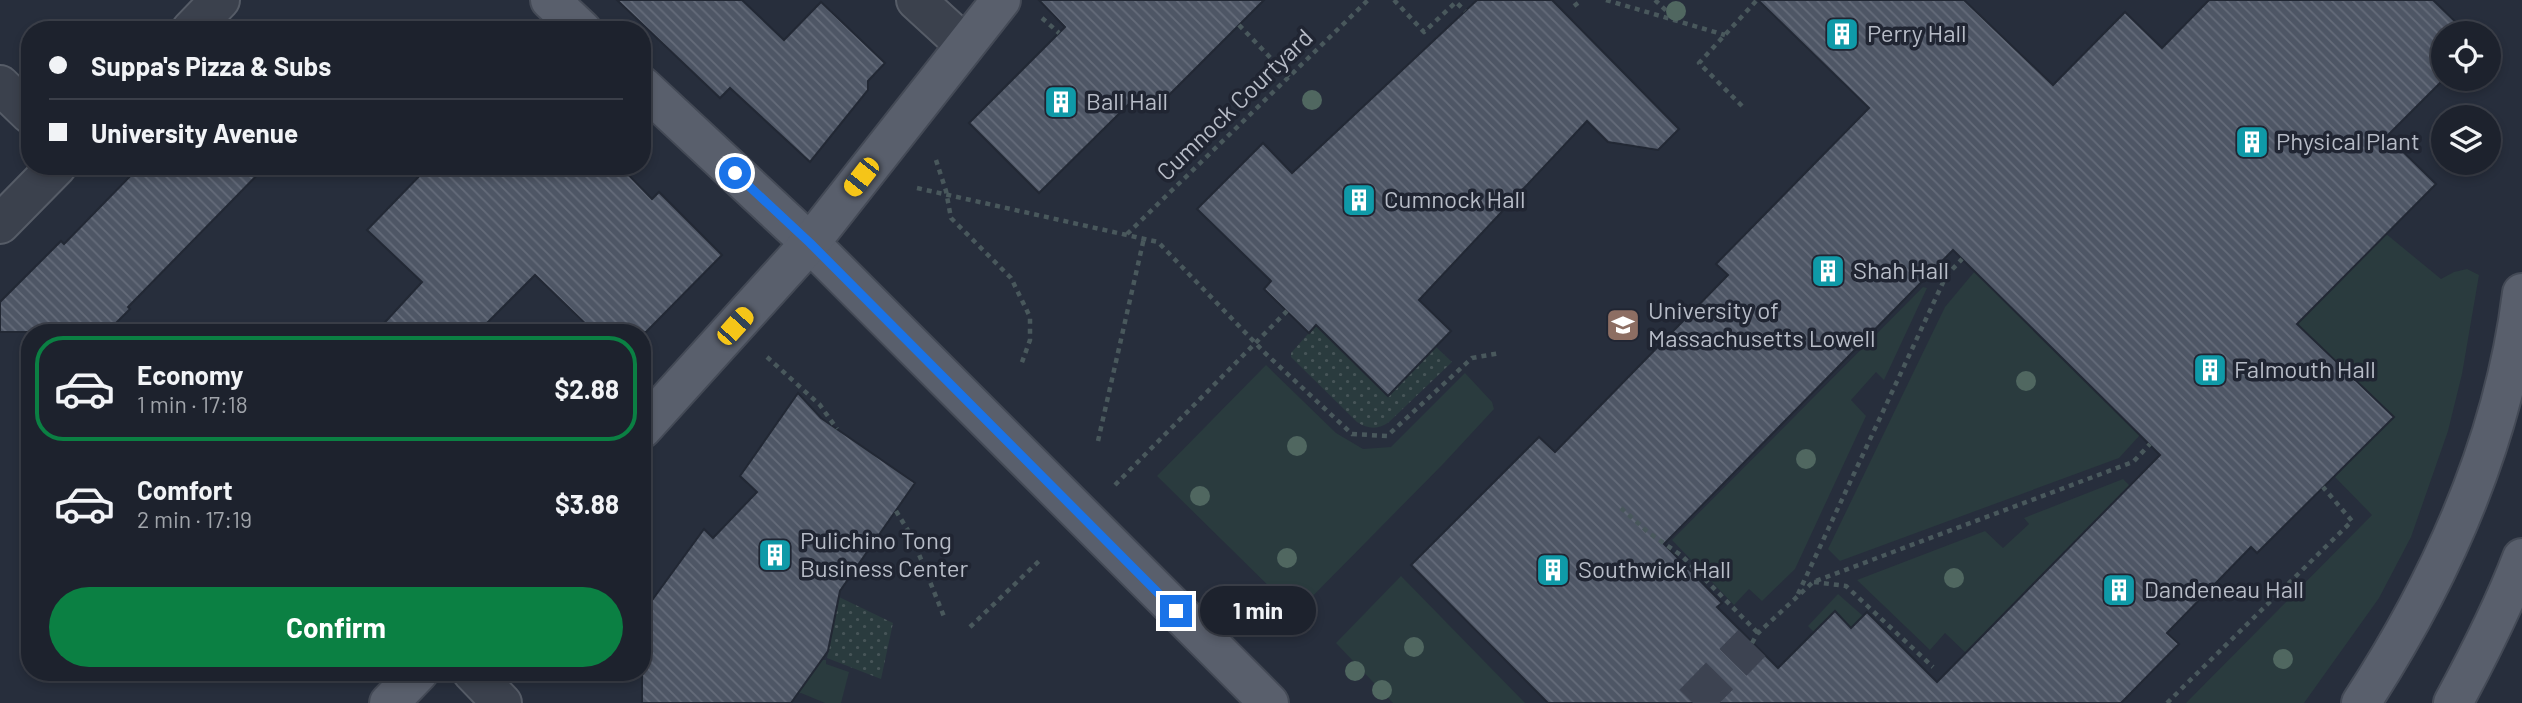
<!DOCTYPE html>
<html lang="en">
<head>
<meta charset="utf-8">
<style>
	:root { --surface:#1d222d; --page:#2a2f39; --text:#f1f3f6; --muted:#a0a4aa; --line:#3b3f49; --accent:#0b8043 }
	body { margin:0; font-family:Barlow,sans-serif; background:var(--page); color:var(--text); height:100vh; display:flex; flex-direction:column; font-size:26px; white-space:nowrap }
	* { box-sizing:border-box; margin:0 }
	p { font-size:23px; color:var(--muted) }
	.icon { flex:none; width:38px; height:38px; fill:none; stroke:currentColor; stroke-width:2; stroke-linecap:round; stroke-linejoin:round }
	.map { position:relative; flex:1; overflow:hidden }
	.details { position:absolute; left:21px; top:324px; width:630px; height:357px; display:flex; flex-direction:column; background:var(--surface); border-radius:28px; box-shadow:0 4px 10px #0003,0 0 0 2px var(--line) }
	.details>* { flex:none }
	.guide { position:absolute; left:21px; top:21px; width:630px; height:154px; border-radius:28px; box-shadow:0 4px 10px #0003,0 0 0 2px var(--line); display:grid; align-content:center; height:154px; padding:0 28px; background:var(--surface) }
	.tools { position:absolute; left:2431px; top:21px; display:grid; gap:14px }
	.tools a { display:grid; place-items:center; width:70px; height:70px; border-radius:50%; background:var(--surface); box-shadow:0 4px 10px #0003,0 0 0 2px var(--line); font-size:35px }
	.end { position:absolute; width:32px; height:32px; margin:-16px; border:9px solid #1a73e8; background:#fff; box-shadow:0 0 0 4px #fff }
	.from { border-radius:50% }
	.bubble { position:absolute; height:49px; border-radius:24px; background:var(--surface); box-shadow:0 4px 10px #0003,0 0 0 2px var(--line); font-size:23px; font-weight:700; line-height:49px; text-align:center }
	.car { position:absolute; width:21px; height:42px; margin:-21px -10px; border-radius:9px; box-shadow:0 0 5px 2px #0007; background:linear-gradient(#f5c518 24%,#345 0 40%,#f5c518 0 76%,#345 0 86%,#f5c518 0) }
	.guide b { display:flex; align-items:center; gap:24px; height:66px; font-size:26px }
	.guide b+b { border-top:2px solid var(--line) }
	.guide i { width:18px; height:18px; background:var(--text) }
	ul { padding:12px 0 0; list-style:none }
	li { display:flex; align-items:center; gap:21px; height:105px; margin:0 14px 10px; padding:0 14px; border:4px solid transparent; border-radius:28px }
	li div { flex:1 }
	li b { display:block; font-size:26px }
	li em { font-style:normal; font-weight:700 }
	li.current { border-color:var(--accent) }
	li>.icon { width:63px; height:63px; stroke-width:1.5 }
	.button { display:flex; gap:14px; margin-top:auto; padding:14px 28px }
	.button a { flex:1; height:80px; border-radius:42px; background:var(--accent); color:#fff; font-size:28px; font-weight:700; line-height:80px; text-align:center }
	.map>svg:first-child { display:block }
	.grass { fill:#2a3b3e }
	.garden { fill:url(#garden-dots) }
	.building { fill:url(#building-back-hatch); stroke:#222834; stroke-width:2; fill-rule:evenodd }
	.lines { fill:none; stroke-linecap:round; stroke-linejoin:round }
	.minor-tunnel { stroke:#3d4351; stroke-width:38; stroke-dasharray:38 19; stroke-linecap:butt }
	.minor-casing { stroke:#565c67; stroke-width:42 }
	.major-casing { stroke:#444a56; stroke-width:42 }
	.path { stroke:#49585c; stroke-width:4.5; stroke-dasharray:5 5; stroke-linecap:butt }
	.minor { stroke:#3b414d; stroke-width:38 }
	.major { stroke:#595f6c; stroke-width:38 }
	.tree { fill:#506760 }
	.route { stroke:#1a73e8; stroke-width:9 }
	.labels { text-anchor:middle; stroke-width:7; stroke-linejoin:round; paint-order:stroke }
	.poi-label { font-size:24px; fill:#b7bcc7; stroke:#202532; text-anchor:start }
	.street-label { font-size:24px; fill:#b7bcc7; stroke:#202532 }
</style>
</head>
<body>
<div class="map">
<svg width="2522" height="703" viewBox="0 0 2522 703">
	<defs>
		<pattern id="garden-dots" width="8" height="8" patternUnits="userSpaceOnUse" patternTransform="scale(1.75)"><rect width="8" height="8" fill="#2a3b3e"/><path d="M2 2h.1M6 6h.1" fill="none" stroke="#475558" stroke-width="1.8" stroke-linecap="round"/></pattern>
		<pattern id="building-back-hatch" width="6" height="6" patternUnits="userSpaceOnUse" patternTransform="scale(1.75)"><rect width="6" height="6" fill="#4e5665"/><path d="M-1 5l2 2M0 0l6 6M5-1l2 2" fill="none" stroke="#656c7a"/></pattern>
	</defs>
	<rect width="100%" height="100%" fill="#272e3c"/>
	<g class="grass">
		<path d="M2385 233 2441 279 2454 272 2467 269 2479 275 2462 374 2448 431 2411 537 2379 598 2304 703H2186L2372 515 2335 477 2392 418 2297 323Z"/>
		<path d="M1975 271 2140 435 2119 458 1840 561 1828 549 1945 307Z"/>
		<path d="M1923 287 1927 288 1884 380 1876 372 1851 400 1866 416 1795 569 1762 601 1749 589 1734 605 1672 540Z"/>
		<path d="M1266 365 1336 433 1363 449 1391 447 1465 373 1492 402 1494 409 1444 463 1296 613 1157 476Z"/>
		<path d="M2123 479 2130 486 1966 653 1945 633 1930 650 1857 580 1985 531 2003 548 2029 524 2024 518Z"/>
		<path d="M1401 576 1525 703H1393L1336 643Z"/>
		<path d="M1838 594 1863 616 1851 628 1835 611 1814 632 1808 626Z"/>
		<path d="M793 658 826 660V664L849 672 841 703H825L801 693 798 694 778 680Z"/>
	</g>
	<g class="garden">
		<path d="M1316 325 1388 396 1436 347 1452 362 1389 422C1378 430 1368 429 1357 422L1291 357V353Z"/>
		<path d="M839 597 893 623 881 679 827 658Z"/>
	</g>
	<g class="building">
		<path d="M617 0H742L784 40 821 2 885 63 868 81V90L810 162 730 88 720 98Z"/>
		<path d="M1039 0H1264L1154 110 1139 94 1039 193 969 123 1065 27Z"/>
		<path d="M1477 0H1552L1679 129 1658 150 1608 142 1587 121 1419 300 1451 331 1388 396 1316 325 1309 333 1264 289 1271 281 1197 209 1263 143 1292 173Z"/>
		<path d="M1758 0H1964L2053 85 2125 12 2162 48 2209 0H2433L2467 33H2443L2444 79 2387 136 2436 184 2297 324 2394 417 2257 553 2251 547 2167 633 2179 644 2121 703H1548L1411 565 1539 437 1555 452 1728 275 1716 264 1869 108ZM1953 250 2160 455 1937 682 1867 612 1851 628 1835 611 1778 668 1717 607 1722 603 1664 544Z"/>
		<path d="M140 166H266L128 307 130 309 107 332H0V302L61 241 64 244Z"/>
		<path d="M429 166H620L652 199 659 192 722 255 646 332H594L535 275 478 332H376L422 282 367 230Z"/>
		<path d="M798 393 821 418 915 483 840 591 828 651 791 703H642V614L704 529 713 538 757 492 740 476Z"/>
	</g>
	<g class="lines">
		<path class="minor-tunnel" d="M1693 703 1752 643"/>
		<g class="minor-casing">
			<g id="minor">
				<path d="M916 0 965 45"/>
				<path d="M191 30 220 0"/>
				<path d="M0 85 30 114"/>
				<path d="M0 224 57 166"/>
				<path d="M472 672 502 703"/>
			</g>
		</g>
		<g class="major-casing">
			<g id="major">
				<path d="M550 0 582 30"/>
				<path d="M642 86 810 243 1269 703"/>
				<path d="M642 429 810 243 1001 0"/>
				<path d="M389 703 419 672"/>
				<path d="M2361 703C2441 580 2504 440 2522 293"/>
				<path d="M2453 703C2479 655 2503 608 2522 558"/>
			</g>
		</g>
		<g class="path">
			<path d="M1394 0 1424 32 1456 2 1465 11"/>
			<path d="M1606 0 1725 35"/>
			<path d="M1655 0 1675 19"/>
			<path d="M1574 6 1582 0"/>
			<path d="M1042 18 1059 33"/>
			<path d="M1239 25 1289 77"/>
			<path d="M1742 106 1699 63 1757 0"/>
			<path d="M936 160 946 191 951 218 1011 278 1030 317V340L1021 365"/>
			<path d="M917 188 1158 242 1265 353 1352 434 1387 436 1472 358 1500 353"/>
			<path d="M1127 234 1368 0"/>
			<path d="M1936 267 1946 276"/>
			<path d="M767 357 820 405 837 429"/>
			<path d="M1098 441 1144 238"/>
			<path d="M1115 485 1287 311"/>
			<path d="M1621 508 1648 532 1682 556 1758 633"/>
			<path d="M896 511 912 537 945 619"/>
			<path d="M1814 582 1846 586 1933 667"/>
			<path d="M1798 594 1946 276 1962 259"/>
			<path d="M970 627 1039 561"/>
			<path d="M1752 643 1758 633 1813 582 2133 462 2150 444"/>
			<path d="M2167 703 2352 521 2323 487"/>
		</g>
		<use href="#minor" class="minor"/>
		<use href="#major" class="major"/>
	</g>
	<g class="tree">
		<circle cx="1676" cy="11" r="10"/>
		<circle cx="1312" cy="100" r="10"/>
		<circle cx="2026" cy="381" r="10"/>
		<circle cx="1297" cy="446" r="10"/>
		<circle cx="1806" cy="459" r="10"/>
		<circle cx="1200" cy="496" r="10"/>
		<circle cx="1287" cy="558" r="10"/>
		<circle cx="1954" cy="578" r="10"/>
		<circle cx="1414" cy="647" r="10"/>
		<circle cx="2283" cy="659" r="10"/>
		<circle cx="1355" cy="671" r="10"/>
		<circle cx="1382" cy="690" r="10"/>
	</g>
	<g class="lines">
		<path class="route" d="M735 173 810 243 1176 611"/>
	</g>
	<defs>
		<g id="building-square" transform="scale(1.75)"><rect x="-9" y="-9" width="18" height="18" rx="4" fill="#0f9aa8" stroke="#202532"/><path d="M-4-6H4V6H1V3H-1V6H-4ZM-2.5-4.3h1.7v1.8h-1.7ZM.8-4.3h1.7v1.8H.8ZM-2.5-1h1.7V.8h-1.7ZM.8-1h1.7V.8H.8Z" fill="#fff"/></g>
		<g id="university-square" transform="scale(1.75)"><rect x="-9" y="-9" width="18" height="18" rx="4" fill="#8d6e63" stroke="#202532"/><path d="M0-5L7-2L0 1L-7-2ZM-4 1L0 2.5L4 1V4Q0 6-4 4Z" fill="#fff"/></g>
	</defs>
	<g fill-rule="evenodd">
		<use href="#building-square" x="1842" y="34"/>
		<use href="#building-square" x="1061" y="102"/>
		<use href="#building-square" x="2252" y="142"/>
		<use href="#building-square" x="1359" y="200"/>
		<use href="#building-square" x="1828" y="271"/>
		<use href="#university-square" x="1623" y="325"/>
		<use href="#building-square" x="2210" y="370"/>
		<use href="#building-square" x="775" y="555"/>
		<use href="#building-square" x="1553" y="570"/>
		<use href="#building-square" x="2119" y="590"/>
	</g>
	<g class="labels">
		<g class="poi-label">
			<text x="1867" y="42">Perry Hall</text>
			<text x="1086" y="110">Ball Hall</text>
			<text x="2276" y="150">Physical Plant</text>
			<text x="1384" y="208">Cumnock Hall</text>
			<text x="1853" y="279">Shah Hall</text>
			<text x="1648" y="319">University of<tspan x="1648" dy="28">Massachusetts Lowell</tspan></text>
			<text x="2234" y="378">Falmouth Hall</text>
			<text x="800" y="549">Pulichino Tong<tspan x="800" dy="28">Business Center</tspan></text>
			<text x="1578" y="578">Southwick Hall</text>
			<text x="2144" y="598">Dandeneau Hall</text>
		</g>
		<g class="street-label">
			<text transform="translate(1235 105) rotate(-44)" y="8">Cumnock Courtyard</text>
		</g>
	</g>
</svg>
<div class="tools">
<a><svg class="icon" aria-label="locate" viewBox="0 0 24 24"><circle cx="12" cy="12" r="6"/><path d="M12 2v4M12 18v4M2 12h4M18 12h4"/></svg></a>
<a><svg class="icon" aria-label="layers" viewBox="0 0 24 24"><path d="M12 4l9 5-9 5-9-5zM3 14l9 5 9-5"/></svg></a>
</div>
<i class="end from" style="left:735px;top:173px"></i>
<i class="end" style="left:1176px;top:611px"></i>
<div class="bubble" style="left:1200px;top:586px;width:116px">1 min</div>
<i class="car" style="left:861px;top:177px;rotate:218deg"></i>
<i class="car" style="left:735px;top:326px;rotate:42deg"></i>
<div class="guide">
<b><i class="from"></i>Suppa's Pizza &amp; Subs</b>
<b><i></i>University Avenue</b>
</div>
<section class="details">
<ul>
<li class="current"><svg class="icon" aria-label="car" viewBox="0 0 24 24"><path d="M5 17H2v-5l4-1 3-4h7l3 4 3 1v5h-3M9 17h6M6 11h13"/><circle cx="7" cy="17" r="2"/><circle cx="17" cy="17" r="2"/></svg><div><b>Economy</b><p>1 min · 17:18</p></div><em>$2.88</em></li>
<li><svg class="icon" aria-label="car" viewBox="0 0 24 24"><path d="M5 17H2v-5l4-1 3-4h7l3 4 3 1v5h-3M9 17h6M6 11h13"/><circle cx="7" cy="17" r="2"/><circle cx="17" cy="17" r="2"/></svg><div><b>Comfort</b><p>2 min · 17:19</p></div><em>$3.88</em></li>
</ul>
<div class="button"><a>Confirm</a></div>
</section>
</div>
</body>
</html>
